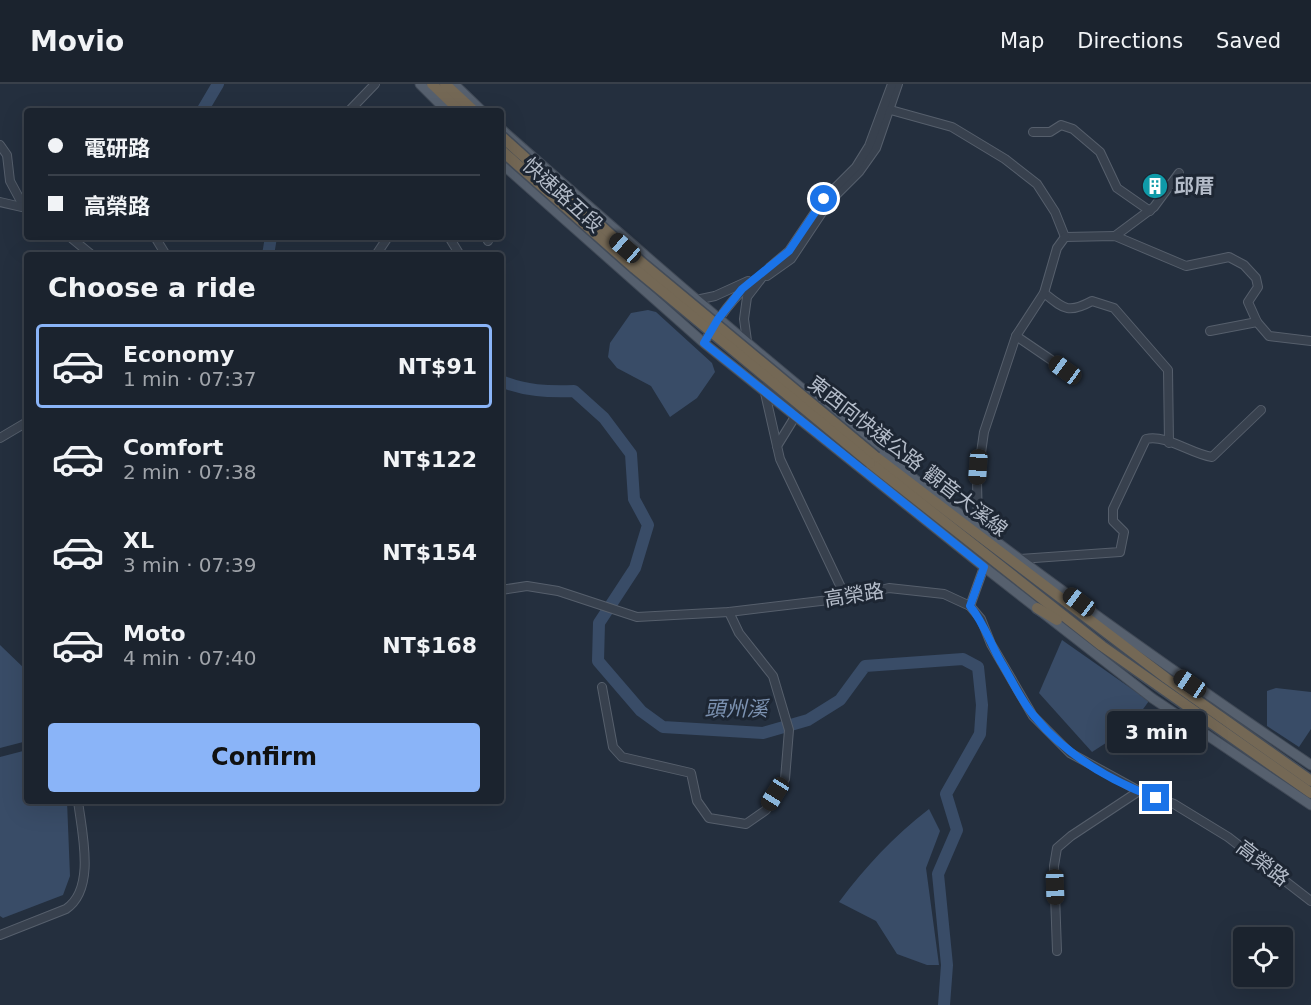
<!DOCTYPE html>
<html lang="en">
<head>
<meta charset="utf-8">
<style>
	:root { --surface:#1b232e; --page:#242b36; --text:#f1f3f6; --muted:#a0a4aa; --line:#39404a; --accent:#8ab4f8 }
	body { margin:0; font-family:"DejaVu Sans","Noto Sans TC",sans-serif; background:var(--page); color:var(--text); height:100vh; display:flex; flex-direction:column; font-size:22px; white-space:nowrap }
	* { box-sizing:border-box; margin:0 }
	p { font-size:20px; color:var(--muted) }
	.icon { flex:none; width:33px; height:33px; fill:none; stroke:currentColor; stroke-width:2; stroke-linecap:round; stroke-linejoin:round }
	.map { position:relative; flex:1; overflow:hidden }
	.panel { position:absolute; left:24px; top:168px; width:480px; height:552px; display:flex; flex-direction:column; background:var(--surface); border-radius:6px; box-shadow:0 6px 24px #0002,0 0 0 2px var(--line) }
	.panel>* { flex:none }
	.guide { position:absolute; left:24px; top:24px; width:480px; height:132px; border-radius:6px; box-shadow:0 6px 24px #0002,0 0 0 2px var(--line); display:grid; align-content:center; height:132px; padding:0 24px; background:var(--surface) }
	.buttons { position:absolute; left:1233px; top:843px; display:grid; gap:12px }
	.buttons a { display:grid; place-items:center; width:60px; height:60px; border-radius:6px; background:var(--surface); box-shadow:0 6px 24px #0002,0 0 0 2px var(--line); font-size:30px }
	.end { position:absolute; width:27px; height:27px; margin:-14px; border:8px solid #1a73e8; background:#fff; box-shadow:0 0 0 3px #fff }
	.from { border-radius:50% }
	.bubble { position:absolute; height:42px; border-radius:6px; background:var(--surface); box-shadow:0 6px 24px #0002,0 0 0 2px var(--line); font-size:20px; font-weight:700; line-height:42px; text-align:center }
	.car { position:absolute; width:18px; height:36px; margin:-18px -9px; border-radius:8px; box-shadow:0 0 4px 2px #0007; background:linear-gradient(#222 24%,#8ab4d8 0 40%,#222 0 76%,#8ab4d8 0 86%,#222 0) }
	.guide b { display:flex; align-items:center; gap:21px; height:57px; font-size:22px }
	.guide b+b { border-top:2px solid var(--line) }
	.guide i { width:15px; height:15px; background:var(--text) }
	ul { padding:0; list-style:none }
	li { display:flex; align-items:center; gap:18px; height:84px; margin:0 12px 9px; padding:0 12px; border:3px solid transparent; border-radius:6px }
	li div { flex:1 }
	li b { display:block; font-size:22px }
	li em { font-style:normal; font-weight:700 }
	li.selected { border-color:var(--accent) }
	li>.icon { width:54px; height:54px; stroke-width:1.5 }
	h2 { padding:0 24px; font-size:27px; line-height:72px }
	.action { display:flex; gap:12px; margin-top:auto; padding:12px 24px }
	.action a { flex:1; height:69px; border-radius:6px; background:var(--accent); color:#111; font-size:24px; font-weight:700; line-height:69px; text-align:center }
	header { display:flex; align-items:center; gap:36px; box-sizing:border-box; height:84px; padding:0 30px; background:var(--surface); border-bottom:2px solid var(--line) }
	header strong { font-size:28px }
	nav { display:flex; gap:33px; margin-inline-start:auto; font-size:21px }
	.map>svg:first-child { display:block }
	.water { fill:#394c67 }
	.lines { fill:none; stroke-linecap:round; stroke-linejoin:round }
	.river { stroke:#394c67; stroke-width:12 }
	.minor-casing { stroke:#565f6c; stroke-width:10 }
	.major-casing { stroke:#414a57; stroke-width:11 }
	.highway-casing { stroke:#434c59; stroke-width:13 }
	.minor { stroke:#38414e; stroke-width:8 }
	.major { stroke:#56606e; stroke-width:9 }
	.highway { stroke:#746855; stroke-width:10 }
	.highway-bridge-casing { stroke:#434c59; stroke-width:13; stroke-linecap:butt }
	.highway-bridge { stroke:#746855; stroke-width:10 }
	.route { stroke:#1a73e8; stroke-width:8 }
	.labels { text-anchor:middle; stroke-width:6; stroke-linejoin:round; paint-order:stroke }
	.poi-label { font-size:20px; font-weight:bold; fill:#b4bcc9; stroke:#1d2633; text-anchor:start }
	.street-label { font-size:20px; fill:#b4bcc9; stroke:#1d2633 }
	.water-label { font-size:21px; font-style:italic; fill:#7c92b1; stroke:#1d2633 }
</style>
</head>
<body>
<header>
<strong>Movio</strong>
<nav><a>Map</a><a>Directions</a><a>Saved</a></nav>
</header>
<div class="map">
<svg width="1311" height="921" viewBox="0 0 1311 921">
	<rect width="100%" height="100%" fill="#242f3e"/>
	<g class="water">
		<path d="M648 226 656 228 712 279 715 288 697 314 670 333 651 302 617 284 608 273 610 259 631 229Z"/>
		<path d="M1062 556 1149 617 1129 644 1092 668 1039 609Z"/>
		<path d="M0 561 27 587V657L0 664Z"/>
		<path d="M1276 604 1311 608V645L1299 663 1267 642V607Z"/>
		<path d="M27 666V717H67L70 792 63 811 3 834 0 832V673Z"/>
		<path d="M929 725 940 747 926 784 939 881H927L897 870 876 837 839 818C866 782 893 753 929 725Z"/>
	</g>
	<g class="lines">
		<g class="river">
			<path d="M202 27 218 0"/>
			<path d="M268 171 271 153"/>
			<path d="M501 297C525 307 548 308 574 307L604 334 631 370 634 415 648 441 635 484 599 539 598 577 641 627 663 643 763 649 808 636 840 616 865 582 963 575 978 583 982 621 980 650 946 710 957 746 938 790 947 881 944 921"/>
		</g>
		<g class="minor-casing">
			<g id="minor">
				<path d="M887 25 952 43 1005 75 1037 100 1055 128 1065 153"/>
				<path d="M349 27 375 0"/>
				<path d="M1033 48H1050L1061 41 1073 45 1100 68 1117 104 1150 127"/>
				<path d="M0 61 7 71 10 97 24 123"/>
				<path d="M0 118 26 124"/>
				<path d="M1115 152 1154 123 1179 89"/>
				<path d="M70 153 92 171"/>
				<path d="M155 153 166 171"/>
				<path d="M449 153 460 171"/>
				<path d="M486 153 488 157"/>
				<path d="M1065 153 1115 152 1186 182 1229 173 1244 181 1256 194 1258 203 1248 218 1257 238 1269 252 1311 257"/>
				<path d="M376 171 388 153"/>
				<path d="M767 192 791 175 829 118 859 88 876 64 898 0"/>
				<path d="M1044 209C1064 225 1068 230 1092 217L1114 224 1168 286 1169 359"/>
				<path d="M696 216 715 212 748 197"/>
				<path d="M1210 247 1257 238"/>
				<path d="M1016 252 1066 286"/>
				<path d="M747 257 744 235 747 213 770 183 789 167 824 115 856 83 869 62 892 0"/>
				<path d="M704 259C718 235 733 212 755 196"/>
				<path d="M765 309 780 375 846 514"/>
				<path d="M0 354 27 338"/>
				<path d="M777 362 798 328"/>
				<path d="M978 442 977 397 984 348 1016 252 1044 209 1057 164 1065 153"/>
				<path d="M1020 475 1120 468 1124 448 1113 437V425L1146 355C1166 350 1191 370 1212 373L1261 326"/>
				<path d="M501 506 527 502 558 507 637 533 729 528 846 514 889 504 944 510 970 522 981 535 991 560 1033 632 1070 669 1139 707 1174 720 1228 753 1311 817"/>
				<path d="M970 522 984 483"/>
				<path d="M602 603 613 663 622 673 691 689 697 717 709 734 746 740 766 726 785 695 789 646 773 592 739 549 729 528"/>
				<path d="M0 851 66 825C96 805 82 749 78 717"/>
				<path d="M1057 867 1054 782 1057 764 1071 752 1139 707"/>
			</g>
		</g>
		<g class="major-casing">
			<g id="major">
				<path d="M420 0 447 27"/>
				<path d="M454 0 482 27"/>
				<path d="M501 45C627 156 752 266 884 371 1021 480 1165 582 1311 681"/>
				<path d="M501 79 704 259 984 483 1152 614 1311 721"/>
			</g>
		</g>
		<g class="highway-casing">
			<g id="highway">
				<path d="M432 0 460 27"/>
				<path d="M445 0 474 27"/>
				<path d="M876 373 1166 594 1311 697"/>
				<path d="M870 379 1102 562 1311 709"/>
				<path d="M1037 524 1057 536"/>
			</g>
		</g>
		<use href="#minor" class="minor"/>
		<use href="#major" class="major"/>
		<use href="#highway" class="highway"/>
		<g class="highway-bridge-casing">
			<g id="highway-bridge">
				<path d="M501 52 640 177 876 373"/>
				<path d="M501 66 634 184 870 379"/>
			</g>
		</g>
		<use href="#highway-bridge" class="highway-bridge"/>
	</g>
	<g class="lines">
		<path class="route" d="M824 115 789 167 742 205 718 235 704 259 984 483 970 522C984 539 990 559 1001 578 1012 596 1021 617 1035 633 1066 671 1111 697 1156 714"/>
	</g>
	<defs>
		<g id="building-disc" transform="scale(1.35)"><circle r="9.5" fill="#0f9aa8" stroke="#1d2633"/><path d="M-4-6H4V6H1V3H-1V6H-4ZM-2.5-4.3h1.7v1.8h-1.7ZM.8-4.3h1.7v1.8H.8ZM-2.5-1h1.7V.8h-1.7ZM.8-1h1.7V.8H.8Z" fill="#fff"/></g>
	</defs>
	<g fill-rule="evenodd">
		<use href="#building-disc" x="1155" y="102"/>
	</g>
	<g class="labels">
		<g class="poi-label">
			<text x="1174" y="109">邱厝</text>
		</g>
		<g class="street-label">
			<text transform="translate(563 111) rotate(42)" y="7">快速路五段</text>
			<text transform="translate(908 372) rotate(38)" y="7">東西向快速公路 觀音大溪線</text>
			<text transform="translate(854 511) rotate(-9)" y="7">高榮路</text>
			<text transform="translate(1263 779) rotate(38)" y="7">高榮路</text>
		</g>
		<g class="water-label">
			<text x="736" y="632">頭州溪</text>
		</g>
	</g>
</svg>
<div class="buttons">
<a><svg class="icon" aria-label="locate" viewBox="0 0 24 24"><circle cx="12" cy="12" r="6"/><path d="M12 2v4M12 18v4M2 12h4M18 12h4"/></svg></a>
</div>
<i class="end from" style="left:824px;top:115px"></i>
<i class="end" style="left:1156px;top:714px"></i>
<div class="bubble" style="left:1107px;top:627px;width:99px">3 min</div>
<i class="car" style="left:625px;top:164px;rotate:311deg"></i>
<i class="car" style="left:1065px;top:286px;rotate:306deg"></i>
<i class="car" style="left:978px;top:383px;rotate:184deg"></i>
<i class="car" style="left:1079px;top:518px;rotate:307deg"></i>
<i class="car" style="left:1190px;top:600px;rotate:304deg"></i>
<i class="car" style="left:775px;top:710px;rotate:212deg"></i>
<i class="car" style="left:1055px;top:803px;rotate:178deg"></i>
<div class="guide">
<b><i class="from"></i>電研路</b>
<b><i></i>高榮路</b>
</div>
<section class="panel">
<h2>Choose a ride</h2>
<ul>
<li class="selected"><svg class="icon" aria-label="car" viewBox="0 0 24 24"><path d="M5 17H2v-5l4-1 3-4h7l3 4 3 1v5h-3M9 17h6M6 11h13"/><circle cx="7" cy="17" r="2"/><circle cx="17" cy="17" r="2"/></svg><div><b>Economy</b><p>1 min · 07:37</p></div><em>NT$91</em></li>
<li><svg class="icon" aria-label="car" viewBox="0 0 24 24"><path d="M5 17H2v-5l4-1 3-4h7l3 4 3 1v5h-3M9 17h6M6 11h13"/><circle cx="7" cy="17" r="2"/><circle cx="17" cy="17" r="2"/></svg><div><b>Comfort</b><p>2 min · 07:38</p></div><em>NT$122</em></li>
<li><svg class="icon" aria-label="car" viewBox="0 0 24 24"><path d="M5 17H2v-5l4-1 3-4h7l3 4 3 1v5h-3M9 17h6M6 11h13"/><circle cx="7" cy="17" r="2"/><circle cx="17" cy="17" r="2"/></svg><div><b>XL</b><p>3 min · 07:39</p></div><em>NT$154</em></li>
<li><svg class="icon" aria-label="car" viewBox="0 0 24 24"><path d="M5 17H2v-5l4-1 3-4h7l3 4 3 1v5h-3M9 17h6M6 11h13"/><circle cx="7" cy="17" r="2"/><circle cx="17" cy="17" r="2"/></svg><div><b>Moto</b><p>4 min · 07:40</p></div><em>NT$168</em></li>
</ul>
<div class="action"><a>Confirm</a></div>
</section>
</div>
</body>
</html>
